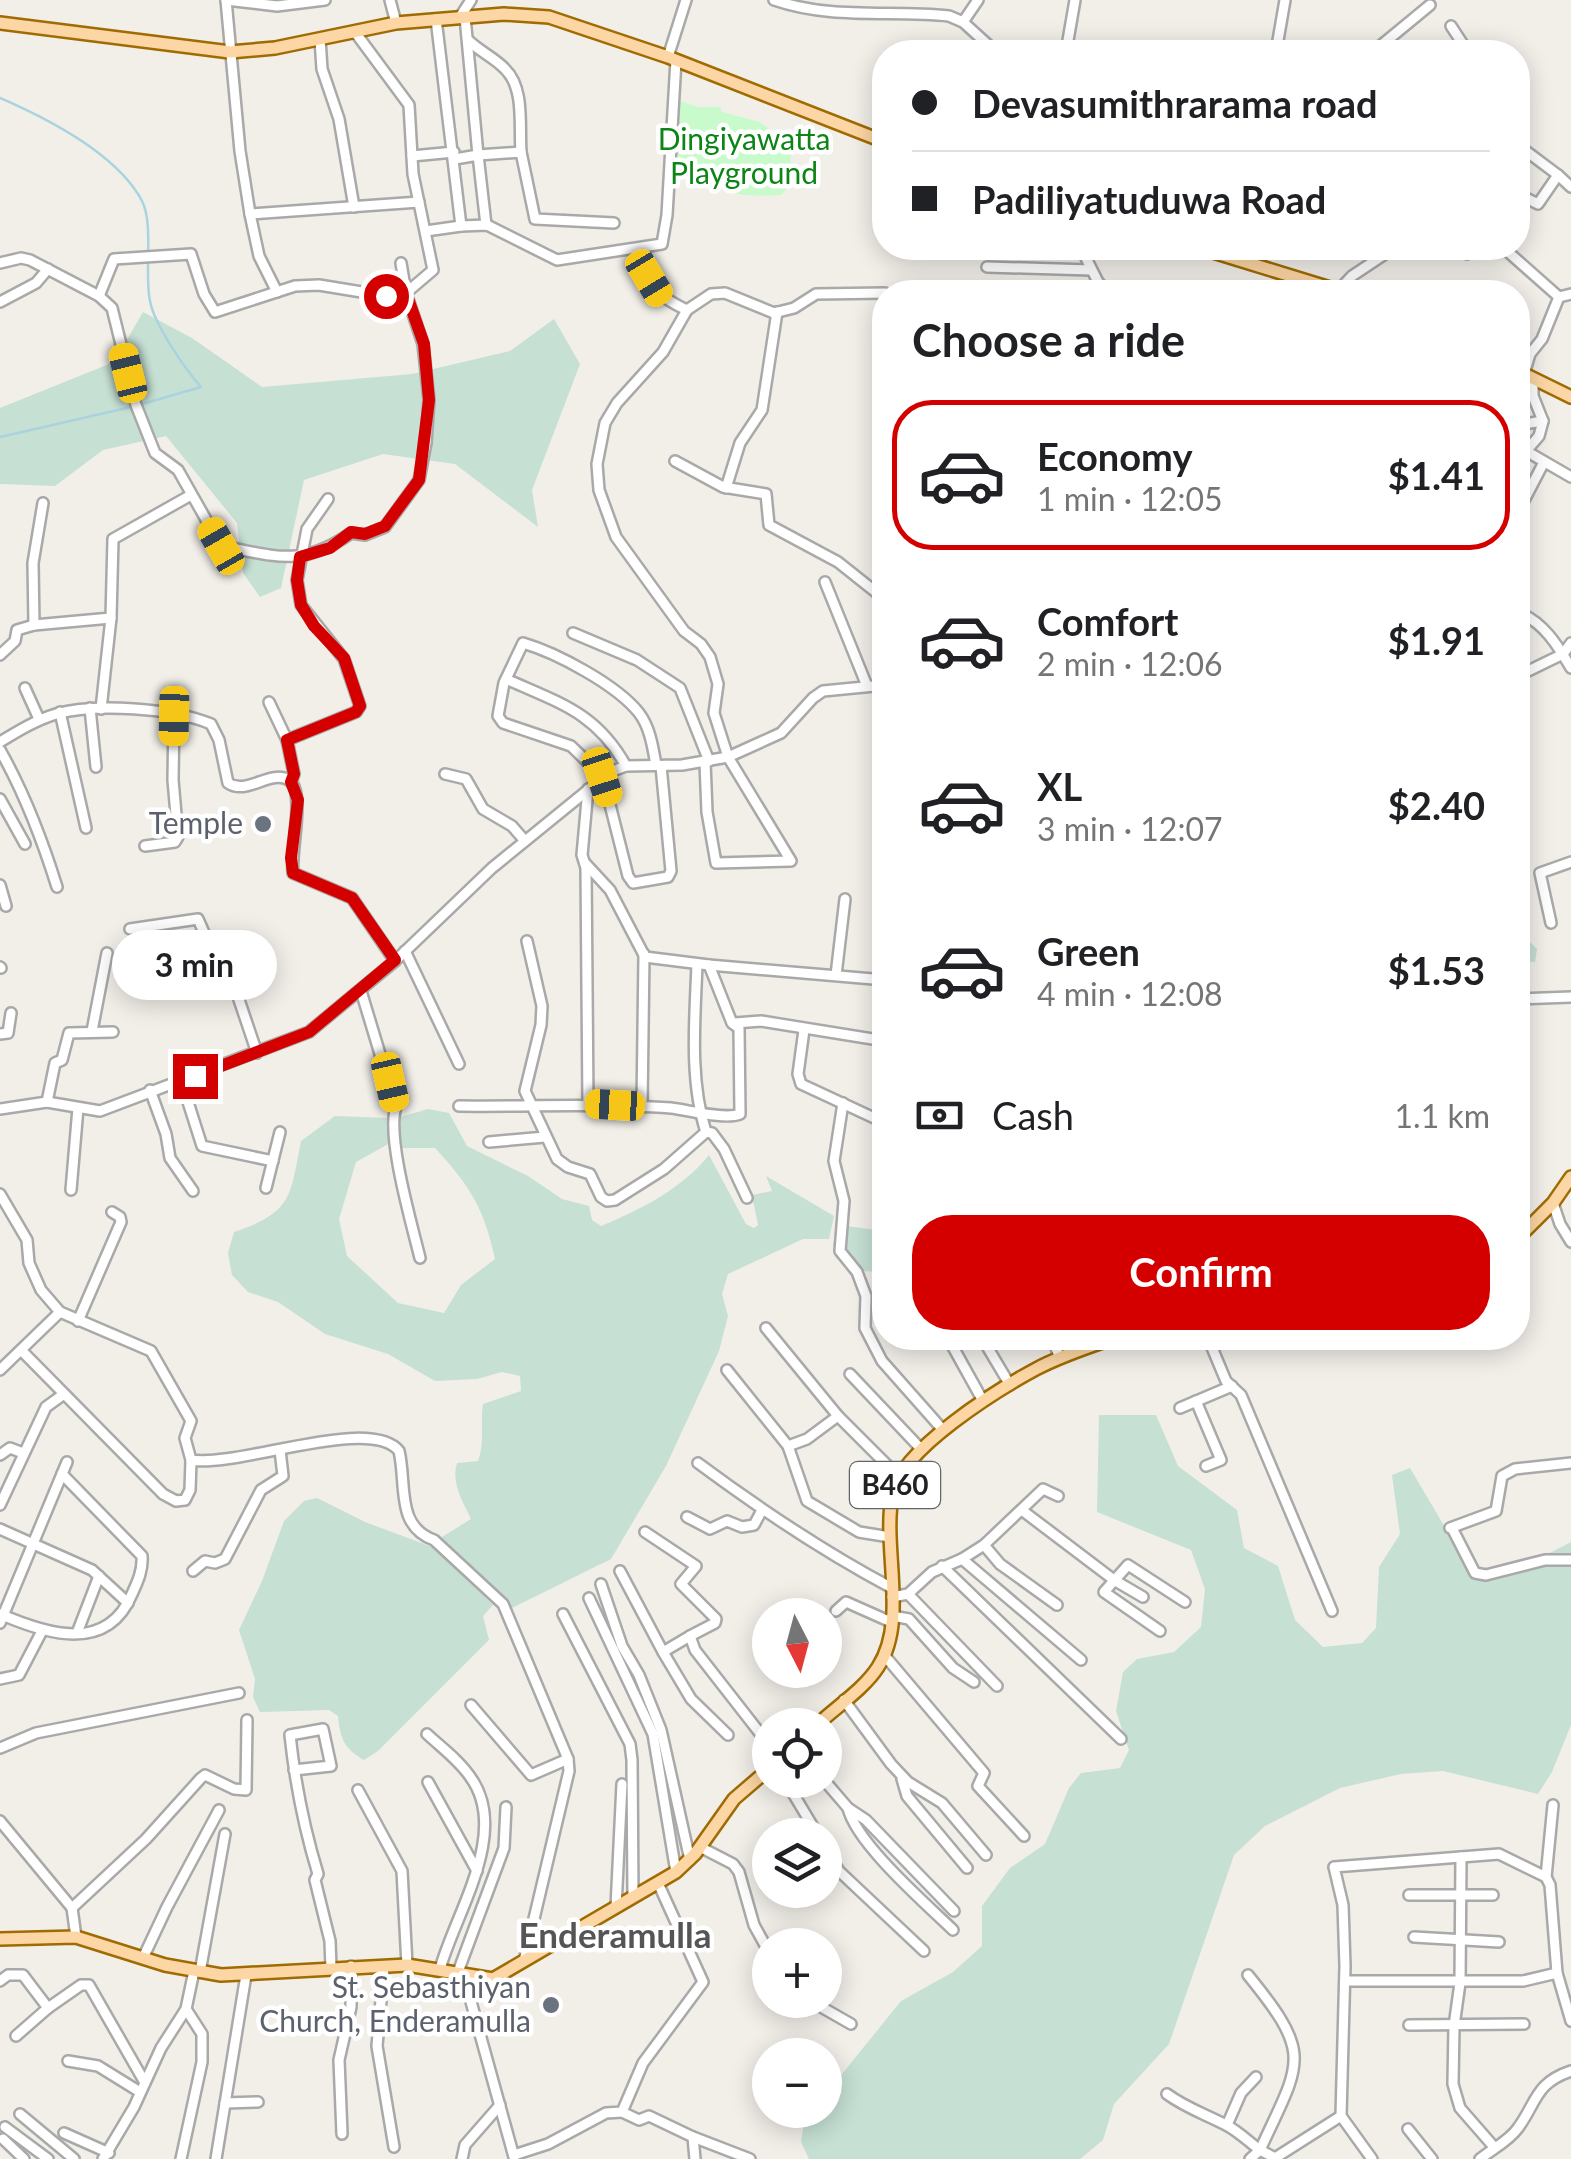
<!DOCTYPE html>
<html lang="en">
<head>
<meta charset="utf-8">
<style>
	:root { --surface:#fff; --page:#f2f2f2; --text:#202124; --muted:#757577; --line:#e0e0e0; --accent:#d40000 }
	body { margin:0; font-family:Lato,sans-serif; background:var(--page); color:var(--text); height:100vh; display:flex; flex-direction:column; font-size:38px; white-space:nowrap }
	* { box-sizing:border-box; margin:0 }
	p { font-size:32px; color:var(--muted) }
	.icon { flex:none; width:55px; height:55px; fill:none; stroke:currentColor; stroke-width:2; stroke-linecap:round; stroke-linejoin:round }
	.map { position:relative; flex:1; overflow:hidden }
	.drawer { position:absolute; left:872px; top:280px; width:658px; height:1070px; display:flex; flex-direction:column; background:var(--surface); border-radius:40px; box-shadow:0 5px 25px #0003 }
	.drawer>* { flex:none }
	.banner { position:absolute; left:872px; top:40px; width:658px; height:220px; border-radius:40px; box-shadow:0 5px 25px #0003; display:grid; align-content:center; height:220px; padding:0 40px; background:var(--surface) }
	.needle { width:65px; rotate:174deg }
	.tools { position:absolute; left:752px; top:1598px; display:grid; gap:20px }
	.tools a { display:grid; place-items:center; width:90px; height:90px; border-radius:50%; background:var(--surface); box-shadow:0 5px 25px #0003; font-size:50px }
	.end { position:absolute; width:45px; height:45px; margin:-22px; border:12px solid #d40000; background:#fff; box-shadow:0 0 0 5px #fff }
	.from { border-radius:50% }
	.bubble { position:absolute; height:70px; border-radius:35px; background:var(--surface); box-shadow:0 5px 25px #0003; font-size:32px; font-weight:700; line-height:70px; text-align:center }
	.car { position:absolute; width:30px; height:60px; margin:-30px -15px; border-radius:12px; box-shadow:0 0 8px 2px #0007; background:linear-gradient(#f5c518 24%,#345 0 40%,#f5c518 0 76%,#345 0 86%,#f5c518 0) }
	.banner b { display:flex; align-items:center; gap:35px; height:95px; font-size:38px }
	.banner b+b { border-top:2px solid var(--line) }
	.banner i { width:25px; height:25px; background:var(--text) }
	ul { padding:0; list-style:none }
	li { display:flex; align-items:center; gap:30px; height:150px; margin:0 20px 15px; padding:0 20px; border:5px solid transparent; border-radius:40px }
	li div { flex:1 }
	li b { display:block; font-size:38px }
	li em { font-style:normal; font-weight:700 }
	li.on { border-color:var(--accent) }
	li>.icon { width:90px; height:90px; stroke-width:1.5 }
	h2 { padding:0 40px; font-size:45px; line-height:120px }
	.pay { display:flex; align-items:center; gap:25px; height:110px; padding:0 40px; font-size:38px }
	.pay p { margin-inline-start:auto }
	.primary-button { display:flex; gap:20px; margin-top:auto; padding:20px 40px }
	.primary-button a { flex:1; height:115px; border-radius:40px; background:var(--accent); color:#fff; font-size:40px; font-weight:700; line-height:115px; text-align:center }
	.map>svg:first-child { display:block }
	.wetland { fill:#c6e0d4 }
	.park { fill:#c8facc }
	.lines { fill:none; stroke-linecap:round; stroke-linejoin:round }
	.stream { stroke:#aad3df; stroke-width:2.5 }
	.minor-casing { stroke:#a9a9a9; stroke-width:14 }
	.major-casing { stroke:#a06b00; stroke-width:16 }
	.minor { stroke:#fff; stroke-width:9 }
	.major { stroke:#fcd6a4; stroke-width:11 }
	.route { stroke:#d40000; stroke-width:12 }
	.worship-dot { fill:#6b7280; stroke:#fff; stroke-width:4 }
	.labels { text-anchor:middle; stroke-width:9; stroke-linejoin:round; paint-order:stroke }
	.shield { fill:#fff; stroke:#646464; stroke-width:2.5 }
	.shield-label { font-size:28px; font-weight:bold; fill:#222 }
	.park-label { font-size:30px; fill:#0c8416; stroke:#fff }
	.worship-label { font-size:30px; fill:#5b616d; stroke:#fff; text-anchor:end }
	.quarter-label { font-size:35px; font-weight:bold; fill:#555; stroke:#fff }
</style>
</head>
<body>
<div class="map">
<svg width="1571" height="2159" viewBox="0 0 1571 2159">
	<rect width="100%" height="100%" fill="#f2efe9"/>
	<g class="wetland">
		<path d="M143 312 192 338 262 387 412 374 510 351 554 319 580 364 532 490 538 527 455 464 383 454 304 480 281 588 260 597 243 573 237 523 166 436 103 450 55 486 0 484V408L114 362Z"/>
		<path d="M1518 930 1537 949 1535 962 1518 961Z"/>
		<path d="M428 1109 449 1113 467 1146 528 1176 562 1199 589 1206 592 1220 601 1226C640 1210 683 1188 709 1155L746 1224 754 1228 758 1225 752 1195 772 1191 766 1176 834 1216 829 1239H803L728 1274 722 1294 728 1316 719 1351 666 1466 611 1559 510 1609 437 1540 471 1519C462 1500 451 1483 457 1463L478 1461C485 1442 480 1424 483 1404L521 1391 520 1376 502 1372 477 1379 435 1381 388 1354 325 1334 278 1302 248 1292 232 1275 228 1253 234 1232C292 1212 290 1198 301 1141L335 1116 388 1118 390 1143 356 1162 339 1219 347 1256 398 1303 444 1313 461 1285 495 1259C484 1208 470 1186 435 1148H400L397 1118Z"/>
		<path d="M838 1225 885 1231V1272L858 1271 833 1245Z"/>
		<path d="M1099 1415H1156L1178 1466 1237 1510 1244 1548 1278 1566 1295 1620 1323 1647 1362 1643 1376 1628 1379 1567 1400 1534 1392 1475 1410 1468 1469 1568C1506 1578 1538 1559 1571 1542V1725L1552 1772 1538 1794 1443 1771 1401 1774 1340 1788 1265 1826 1234 1855 1169 2044 1114 2104 1103 2140 1080 2159H809L801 2142 806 2110H825V2089L838 2079 901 2001 953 1972 982 1946V1906L1010 1868 1045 1844 1069 1788 1081 1773 1120 1768 1129 1750 1116 1711 1123 1672 1137 1659 1174 1652 1201 1627 1205 1589 1191 1550 1097 1512Z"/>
		<path d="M317 1498 365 1522 435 1548 493 1605 483 1616 489 1640 378 1751 364 1760C344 1749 340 1738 338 1716L329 1710 260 1712 253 1697 255 1679 239 1630 262 1581 284 1521 304 1501Z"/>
	</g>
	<path class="park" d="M674 99 698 107H720L722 112 760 122 791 147 790 185 781 195C737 197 721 197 694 161L681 158 671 151Z"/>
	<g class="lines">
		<g class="stream">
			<path d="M0 98C46 118 117 154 142 201 154 224 144 275 150 301 154 324 185 369 201 387L139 405"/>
			<path d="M0 437 131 407"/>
		</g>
		<g class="minor-casing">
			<g id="minor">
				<path d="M226 0 240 151 250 214 259 256 277 292"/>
				<path d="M226 0 277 6 325 0"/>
				<path d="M390 0 396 23"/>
				<path d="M774 0C832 20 889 10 949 16L963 22 996 52"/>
				<path d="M460 17 471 0"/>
				<path d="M465 17 478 155 521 152 535 219 614 223"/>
				<path d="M436 19 461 226 487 225 557 260 662 244 667 215 676 60"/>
				<path d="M963 22 978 0"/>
				<path d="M1451 26 1468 52"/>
				<path d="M320 39 322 69 339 119 354 207"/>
				<path d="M468 40C479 51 495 58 505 69 525 88 519 126 521 152"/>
				<path d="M1066 52 1075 0"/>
				<path d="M1168 52 1183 50 1198 52"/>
				<path d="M1276 52 1285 0"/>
				<path d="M1373 52 1430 5"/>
				<path d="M668 57 686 0"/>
				<path d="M1518 145 1558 175"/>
				<path d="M412 156 454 152"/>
				<path d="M455 159 478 155 486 225"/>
				<path d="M1518 194 1538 204 1558 175 1571 187"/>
				<path d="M250 214 419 202"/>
				<path d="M426 231 461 226"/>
				<path d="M644 247C650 284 652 294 687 310L711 294 725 293 774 313 794 308 816 294 885 293"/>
				<path d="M1081 248 1098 282 1108 292"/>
				<path d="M1493 248 1507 251 1559 297"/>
				<path d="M1467 254 1480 248"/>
				<path d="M0 263 21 258 30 260 99 296 112 308 136 405 155 453 178 470 221 546C276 556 302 568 351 533L365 535 385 527 419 480 426 443 429 400 423 344 406 293 401 263"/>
				<path d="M987 267 1091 270"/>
				<path d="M1337 292 1352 276 1394 248"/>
				<path d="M99 296 114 259 191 254 204 294 215 312 295 286 319 285 386 296 406 293 433 270 413 174 409 105 355 32"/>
				<path d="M0 302 36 283 48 269"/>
				<path d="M687 310 663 352 617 403 605 423 597 464 599 490 616 537 684 631 701 644 710 657 718 684 714 713 728 757 791 861 716 863 707 812 705 762"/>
				<path d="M1524 374 1530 354 1542 339 1559 297 1571 294"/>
				<path d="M1533 379V396L1543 421 1539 436 1526 451 1571 477"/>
				<path d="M1518 425 1543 421"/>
				<path d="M675 461 723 487 766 494 769 525 838 562 882 597 885 595"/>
				<path d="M726 488 740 443 762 410 777 312"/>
				<path d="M1518 512 1544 462"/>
				<path d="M825 582 867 686"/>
				<path d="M1518 612C1543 622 1557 644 1571 668"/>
				<path d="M34 625 33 563 43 503"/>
				<path d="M573 633 637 660 680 688 709 761"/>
				<path d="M0 655 15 641 17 630 34 625 111 618 113 539 191 495"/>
				<path d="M1518 676 1563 654 1571 643"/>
				<path d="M506 679C559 703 596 712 626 766"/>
				<path d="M25 688 39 719"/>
				<path d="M269 702 287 740"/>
				<path d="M90 708 96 767"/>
				<path d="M101 709 111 618"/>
				<path d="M60 712 86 828"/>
				<path d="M0 742C18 731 36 720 56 714 95 703 173 708 211 724L219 740 228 783C247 796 270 769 289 780 306 790 290 853 293 873L352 898 395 961"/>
				<path d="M0 750C25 794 42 839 57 887"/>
				<path d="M656 765C653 748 650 727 639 713 617 685 557 653 523 643L504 683 498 716 503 723 571 746 603 777 628 876 633 883 668 877 671 871 661 766"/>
				<path d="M445 774 466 779 483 809 512 826 525 841"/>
				<path d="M1518 779V780"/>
				<path d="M291 782 294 774 287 740 356 712 360 706 344 659 301 605 297 580 307 529 328 499"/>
				<path d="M588 789 582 855 586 868 588 1104"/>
				<path d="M0 799 25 844"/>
				<path d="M145 846 175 842 178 837 173 780 174 716"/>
				<path d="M0 885 6 906"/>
				<path d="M1551 923 1540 873 1571 862"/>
				<path d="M130 929 198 919 217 962 229 970 257 1053"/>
				<path d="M527 941 542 1006 541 1025 525 1091 557 1159 568 1167 590 1174 601 1197 607 1201 615 1200 664 1169 706 1132"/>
				<path d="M405 951 459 1064"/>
				<path d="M697 964C695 1018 689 1080 706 1132L712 1133 724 1149 747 1198"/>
				<path d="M709 965 885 980"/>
				<path d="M0 967 1 968"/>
				<path d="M836 975 845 899"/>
				<path d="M361 991 396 1107C386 1136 412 1225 420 1258"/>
				<path d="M1518 999 1571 997"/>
				<path d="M735 1023 761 1021 885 1041"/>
				<path d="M804 1030 798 1074 801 1084 885 1123"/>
				<path d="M92 1031 107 953"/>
				<path d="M0 1034 8 1033 11 1013"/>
				<path d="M181 1080 202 1146 273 1161"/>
				<path d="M150 1090 166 1134 170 1158 193 1191"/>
				<path d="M47 1102 55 1063 62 1060 69 1033 113 1032"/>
				<path d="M843 1103 834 1161 844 1201 840 1251 857 1272 866 1296 865 1328 882 1361 943 1430"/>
				<path d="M459 1106C530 1107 600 1103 671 1108 688 1110 725 1120 740 1114L739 1028 732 1023 709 965 645 957 610 890 585 863"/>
				<path d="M642 1106 644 954"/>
				<path d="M0 1109 47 1102 100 1111 309 1032 395 961 492 868 610 772 626 766 682 765 728 757 781 733 813 698 823 691 885 685"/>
				<path d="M489 1142 545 1137"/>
				<path d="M266 1188 280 1132"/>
				<path d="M71 1190 78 1108"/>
				<path d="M0 1194 27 1240 29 1263 41 1290 60 1312 151 1351 191 1421 185 1438 191 1460C238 1468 370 1415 399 1451 407 1484 395 1526 434 1540L503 1604 568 1759 569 1771 524 1961"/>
				<path d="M1553 1203 1560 1224 1571 1242"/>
				<path d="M78 1321 121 1222 120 1217 112 1212"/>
				<path d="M766 1328 838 1416 898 1476"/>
				<path d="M948 1338 983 1401"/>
				<path d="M982 1338 1010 1385"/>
				<path d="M1052 1338 1060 1358"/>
				<path d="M1208 1338 1226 1381 1241 1395 1332 1611"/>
				<path d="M21 1350 163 1494 176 1501 185 1500 190 1490 191 1460"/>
				<path d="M0 1370 60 1312"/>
				<path d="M727 1370 788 1446 807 1501 859 1532 890 1537"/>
				<path d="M850 1374 922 1450"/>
				<path d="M1196 1401 1221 1460 1206 1466"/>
				<path d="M1180 1408 1232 1386"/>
				<path d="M788 1446 807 1439 838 1416"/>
				<path d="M0 1455 10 1448 23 1453"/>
				<path d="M698 1463C760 1509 824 1552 892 1588"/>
				<path d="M0 1505 46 1407 64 1394"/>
				<path d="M1023 1511 1114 1580 1143 1597"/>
				<path d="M687 1517 710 1529 727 1521 742 1527 754 1525 762 1510"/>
				<path d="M1450 1528 1496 1511 1502 1476 1515 1469 1571 1463"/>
				<path d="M1452 1528 1475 1573 1486 1575 1545 1560H1571"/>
				<path d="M0 1529 92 1570 128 1603"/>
				<path d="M645 1532 696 1566 681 1584 716 1619 715 1623 690 1636"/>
				<path d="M984 1545 1000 1564 1057 1605"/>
				<path d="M962 1559 1081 1660"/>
				<path d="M942 1566 1121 1739"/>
				<path d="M193 1571 205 1561 215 1563 225 1559 261 1490 283 1476 280 1450"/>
				<path d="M620 1571 663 1652 690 1636 695 1650 770 1746"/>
				<path d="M601 1584 622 1646 639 1675 661 1730 690 1860"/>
				<path d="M908 1594 997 1686"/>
				<path d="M892 1597 908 1594 932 1572 962 1559 984 1545 1043 1489 1058 1496"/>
				<path d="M589 1598 653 1734 676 1872"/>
				<path d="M836 1611 846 1602 891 1622"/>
				<path d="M0 1614C46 1634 107 1654 132 1594 138 1581 143 1570 142 1556L62 1474"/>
				<path d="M563 1614 630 1744 632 1760 633 1897"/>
				<path d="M892 1616 909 1619 953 1668 974 1682"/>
				<path d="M0 1623 67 1462"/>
				<path d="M1160 1631 1104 1592 1128 1565 1185 1602"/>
				<path d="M77 1633 99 1576"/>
				<path d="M663 1652 691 1699 728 1735"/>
				<path d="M885 1656 984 1773 978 1786 1024 1836"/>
				<path d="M0 1679 19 1675 42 1631"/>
				<path d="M844 1700 891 1764 908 1782 942 1803 986 1855"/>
				<path d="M471 1705 531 1775 568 1759"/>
				<path d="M427 1734C442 1748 460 1761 471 1778 510 1833 455 1914 440 1969"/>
				<path d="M0 1748 36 1733 239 1693"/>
				<path d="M294 1770 331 1766 323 1729 290 1735C295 1782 304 1828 318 1874L315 1880 330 1941 331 1968"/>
				<path d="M902 1779 907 1796 967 1868"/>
				<path d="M785 1780 818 1835"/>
				<path d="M824 1780 848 1808 866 1820 954 1911"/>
				<path d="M428 1782 477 1871"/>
				<path d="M358 1790 402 1871 407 1965"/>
				<path d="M848 1808C856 1843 925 1903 953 1930"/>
				<path d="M0 1821 72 1908 76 1937"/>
				<path d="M700 1847 733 1864 739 1872 754 1925 770 1954"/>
				<path d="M825 1847 839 1871 924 1951"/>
				<path d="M1461 1857 1460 1983 1454 2026 1453 2084 1460 2108 1494 2147"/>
				<path d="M1546 1877 1553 1805"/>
				<path d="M1409 1895H1493"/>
				<path d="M616 1907 622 1784"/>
				<path d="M72 1908 146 1839 201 1778 205 1775 234 1789 246 1790 247 1720"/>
				<path d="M1414 1937 1499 1942"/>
				<path d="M143 1958 167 1907 219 1810"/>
				<path d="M384 1966 377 2046 394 2147"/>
				<path d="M200 1972 225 1834"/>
				<path d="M458 1972 504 1848 506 1807"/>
				<path d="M1248 1975C1314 2056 1301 2061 1260 2150L1275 2158 1341 2116 1345 1966 1343 1905 1334 1867 1499 1854 1546 1877 1550 1885 1557 1973 1571 2021"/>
				<path d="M476 1978 470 1998 514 2157"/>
				<path d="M0 1981 8 1975H23L48 2008 81 1985H89L144 2081"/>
				<path d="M1345 1981H1523L1557 1973"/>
				<path d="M809 2000 851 2024"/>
				<path d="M1409 2025 1524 2024"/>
				<path d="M16 2036 48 2008"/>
				<path d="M68 2061 98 2066 140 2092"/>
				<path d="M1167 2094C1186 2108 1205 2114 1226 2125 1238 2131 1249 2142 1260 2150L1250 2159"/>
				<path d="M225 2103 258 2102"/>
				<path d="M622 2112 639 2120 649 2116 693 2137 695 2159"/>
				<path d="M20 2114 74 2159"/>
				<path d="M1341 2116 1372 2159"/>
				<path d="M1227 2125 1241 2093 1256 2077"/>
				<path d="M5 2127 48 2159"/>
				<path d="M1408 2129 1432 2159"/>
				<path d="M64 2133 109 2153"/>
				<path d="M342 2134 339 2060 351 2007V1966"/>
				<path d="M693 2137 750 2159"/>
				<path d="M3 2139 24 2159"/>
				<path d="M514 2155 548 2144 606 2113 622 2112 643 2063 703 1982 658 1883"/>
				<path d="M103 2159 134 2107 161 2048 186 2009 194 1971"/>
				<path d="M181 2159 202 2062V2034L186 2009"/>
				<path d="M216 2159 246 1975"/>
				<path d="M462 2159 465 2145 500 2105"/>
				<path d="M1480 2159C1492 2149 1509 2141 1518 2128 1537 2102 1535 2083 1571 2071"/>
			</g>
		</g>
		<g class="major-casing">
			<g id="major">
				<path d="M0 23 230 52 275 48 396 23 504 14 549 17 668 57 885 142"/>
				<path d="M1200 248 1343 292"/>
				<path d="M1518 371 1571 397"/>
				<path d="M1518 1238 1553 1203 1571 1177"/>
				<path d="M817 1725C836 1707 864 1689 878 1667 909 1620 881 1545 893 1492 902 1449 997 1390 1036 1369 1060 1356 1088 1347 1114 1338"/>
				<path d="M0 1939 76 1937 165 1965 221 1975 407 1965 493 1979 676 1872 695 1854 734 1799 770 1768"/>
			</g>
		</g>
		<use href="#minor" class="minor"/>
		<use href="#major" class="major"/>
	</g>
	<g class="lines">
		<path class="route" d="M195 1076 309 1032 395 960 352 898 293 873 291 858 298 800 291 782 294 774 287 740 356 712 360 706 344 658 314 626 301 605 297 580 300 557 330 548 351 532 365 534 385 526 419 480 429 400 424 344 406 293 386 296"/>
	</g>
	<g class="worship-dot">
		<circle cx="263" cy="824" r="10"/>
		<circle cx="551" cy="2005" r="10"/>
	</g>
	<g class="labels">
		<rect class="shield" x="850" y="1462" width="90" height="46" rx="8"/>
		<g class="shield-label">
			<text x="895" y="1495">B460</text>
		</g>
		<g class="park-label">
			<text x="744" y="150">Dingiyawatta<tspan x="744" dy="34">Playground</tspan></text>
		</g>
		<g class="worship-label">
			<text x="243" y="834">Temple</text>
			<text x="531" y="1998">St. Sebasthiyan<tspan x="531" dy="34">Church, Enderamulla</tspan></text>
		</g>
		<g class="quarter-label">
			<text x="615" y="1948">Enderamulla</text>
		</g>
	</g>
</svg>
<div class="tools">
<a><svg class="needle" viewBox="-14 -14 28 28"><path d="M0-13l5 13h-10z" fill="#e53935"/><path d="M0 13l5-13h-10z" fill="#757577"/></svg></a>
<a><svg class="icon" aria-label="locate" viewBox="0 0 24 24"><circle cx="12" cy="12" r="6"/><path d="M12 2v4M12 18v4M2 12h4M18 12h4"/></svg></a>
<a><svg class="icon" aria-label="layers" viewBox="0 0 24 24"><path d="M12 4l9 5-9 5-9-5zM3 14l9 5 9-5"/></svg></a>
<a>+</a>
<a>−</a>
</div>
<i class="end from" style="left:386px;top:296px"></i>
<i class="end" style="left:195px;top:1076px"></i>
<div class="bubble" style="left:112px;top:930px;width:165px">3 min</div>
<i class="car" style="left:649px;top:278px;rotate:149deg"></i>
<i class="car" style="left:128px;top:373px;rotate:346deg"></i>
<i class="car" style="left:221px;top:546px;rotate:330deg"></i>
<i class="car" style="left:174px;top:716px;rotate:181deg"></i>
<i class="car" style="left:602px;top:777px;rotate:162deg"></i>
<i class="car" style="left:390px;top:1082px;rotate:167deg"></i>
<i class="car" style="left:615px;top:1105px;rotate:273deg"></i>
<div class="banner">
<b><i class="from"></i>Devasumithrarama road</b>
<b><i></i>Padiliyatuduwa Road</b>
</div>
<section class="drawer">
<h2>Choose a ride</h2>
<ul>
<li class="on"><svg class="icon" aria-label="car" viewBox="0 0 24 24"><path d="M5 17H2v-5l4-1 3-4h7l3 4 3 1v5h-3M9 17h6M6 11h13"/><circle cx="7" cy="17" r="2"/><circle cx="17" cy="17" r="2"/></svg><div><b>Economy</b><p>1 min · 12:05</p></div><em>$1.41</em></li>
<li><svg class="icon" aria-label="car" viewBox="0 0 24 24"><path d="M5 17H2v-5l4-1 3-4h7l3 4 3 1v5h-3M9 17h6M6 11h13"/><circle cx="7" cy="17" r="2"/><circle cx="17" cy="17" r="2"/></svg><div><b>Comfort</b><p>2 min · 12:06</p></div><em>$1.91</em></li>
<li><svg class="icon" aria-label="car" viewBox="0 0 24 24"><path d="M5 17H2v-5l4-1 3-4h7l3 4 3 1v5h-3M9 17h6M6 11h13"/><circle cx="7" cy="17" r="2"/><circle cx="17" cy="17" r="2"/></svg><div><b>XL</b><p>3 min · 12:07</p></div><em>$2.40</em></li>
<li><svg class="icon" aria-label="car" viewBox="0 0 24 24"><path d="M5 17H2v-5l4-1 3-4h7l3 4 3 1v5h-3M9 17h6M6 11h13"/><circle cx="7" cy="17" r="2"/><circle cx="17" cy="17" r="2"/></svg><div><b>Green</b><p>4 min · 12:08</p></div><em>$1.53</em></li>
</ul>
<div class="pay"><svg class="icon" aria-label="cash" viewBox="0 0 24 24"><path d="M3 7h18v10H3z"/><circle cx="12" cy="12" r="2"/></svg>Cash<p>1.1 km</p></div>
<div class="primary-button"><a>Confirm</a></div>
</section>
</div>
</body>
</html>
